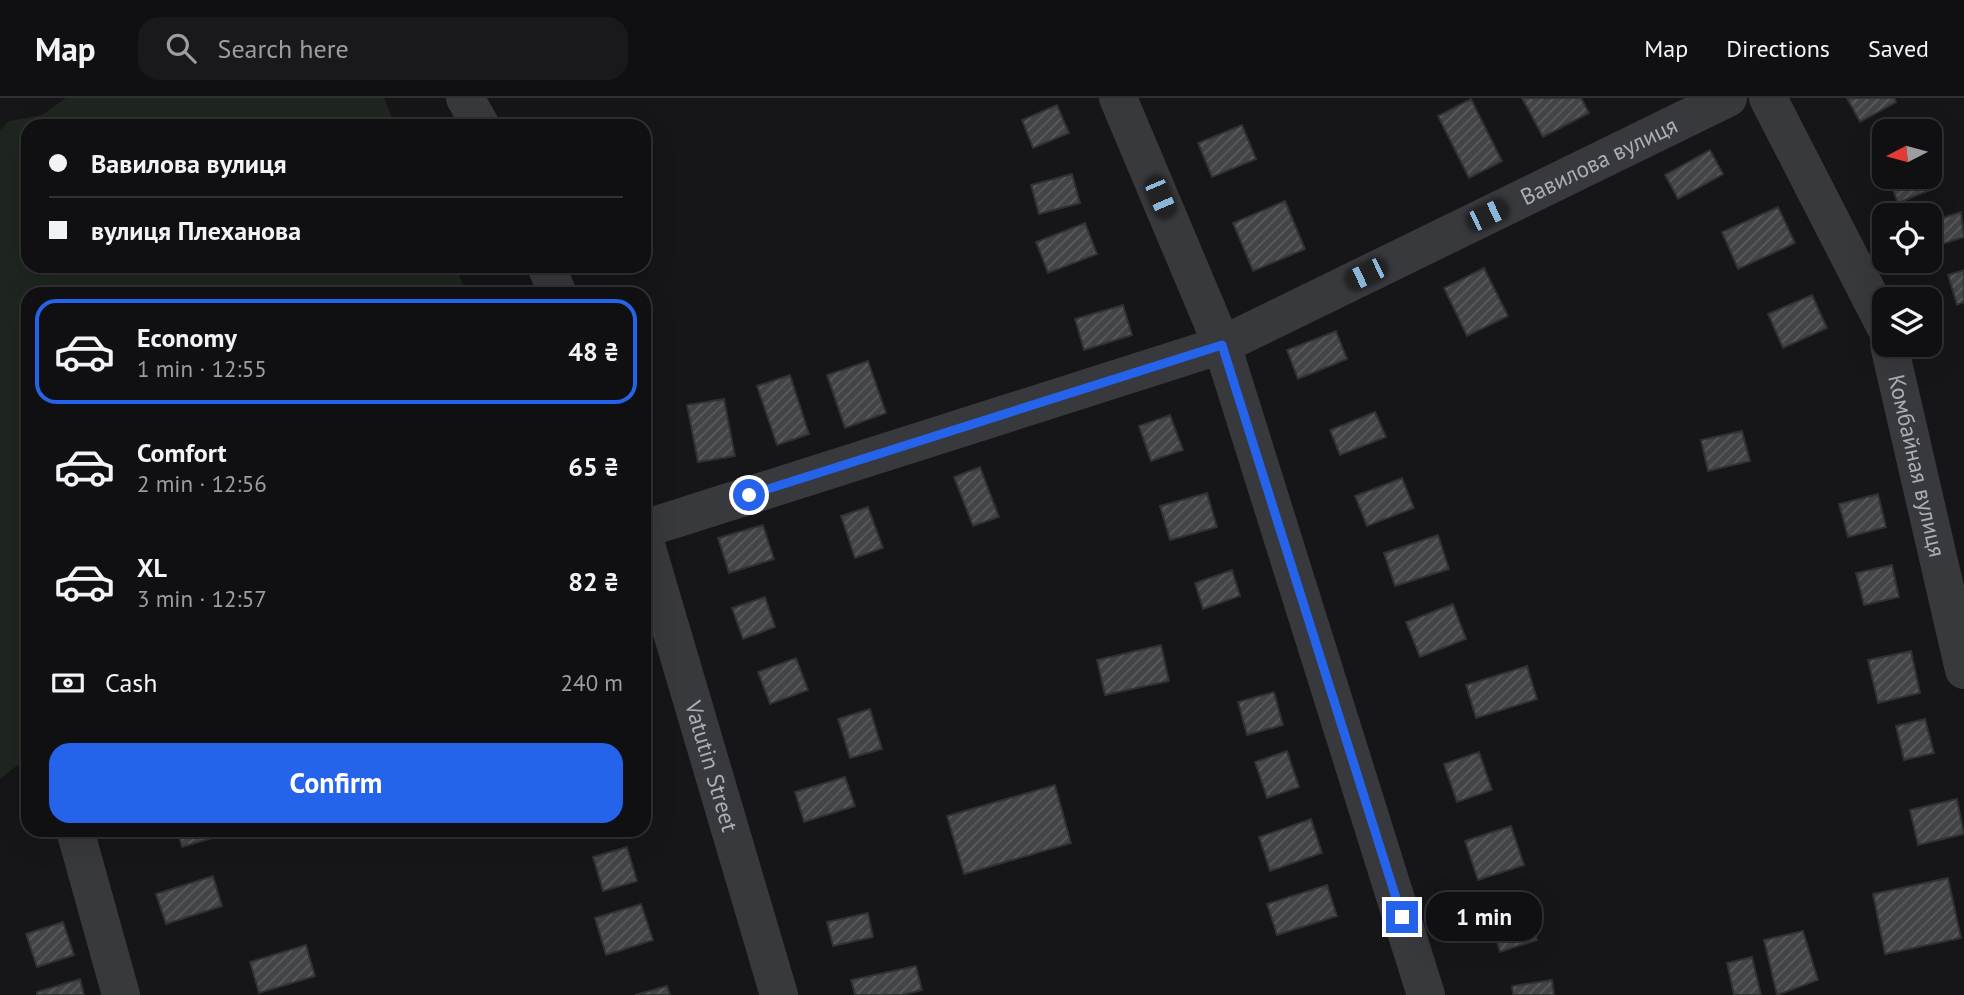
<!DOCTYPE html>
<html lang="en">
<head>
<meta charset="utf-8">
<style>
	:root { --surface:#101012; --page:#19191b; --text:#f1f3f6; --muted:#9c9d9f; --line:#303032; --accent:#2563eb }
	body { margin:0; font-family:"PT Sans",sans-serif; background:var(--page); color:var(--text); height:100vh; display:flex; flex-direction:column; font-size:26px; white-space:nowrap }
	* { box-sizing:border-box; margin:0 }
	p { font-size:23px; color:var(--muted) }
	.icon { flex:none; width:38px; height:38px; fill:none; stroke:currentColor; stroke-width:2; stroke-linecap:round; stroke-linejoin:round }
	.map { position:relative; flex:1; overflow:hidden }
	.sheet { position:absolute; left:21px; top:189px; width:630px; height:550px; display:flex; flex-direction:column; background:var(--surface); border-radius:21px; box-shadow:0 7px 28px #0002,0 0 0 2px var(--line) }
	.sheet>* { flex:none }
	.banner { position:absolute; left:21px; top:21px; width:630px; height:154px; border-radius:21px; box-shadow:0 7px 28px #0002,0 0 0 2px var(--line); display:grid; align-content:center; height:154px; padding:0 28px; background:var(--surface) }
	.needle { width:46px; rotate:264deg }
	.controls { position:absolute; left:1872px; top:21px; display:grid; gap:14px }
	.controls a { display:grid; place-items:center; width:70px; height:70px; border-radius:14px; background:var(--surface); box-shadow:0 7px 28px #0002,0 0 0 2px var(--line); font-size:35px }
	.end { position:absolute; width:32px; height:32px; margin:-16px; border:9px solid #2563eb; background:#fff; box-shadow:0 0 0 4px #fff }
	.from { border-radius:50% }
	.bubble { position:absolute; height:49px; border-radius:21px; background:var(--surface); box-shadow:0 7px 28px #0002,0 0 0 2px var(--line); font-size:23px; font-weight:800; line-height:49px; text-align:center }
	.car { position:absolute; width:21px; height:42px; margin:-21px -10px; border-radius:9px; box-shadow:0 0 5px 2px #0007; background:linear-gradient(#222 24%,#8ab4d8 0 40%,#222 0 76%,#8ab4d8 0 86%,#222 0) }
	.banner b { display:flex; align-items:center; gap:24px; height:66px; font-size:26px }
	.banner b+b { border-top:2px solid var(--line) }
	.banner i { width:18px; height:18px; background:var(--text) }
	ul { padding:12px 0 0; list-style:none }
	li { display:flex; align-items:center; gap:21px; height:105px; margin:0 14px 10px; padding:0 14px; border:4px solid transparent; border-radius:21px }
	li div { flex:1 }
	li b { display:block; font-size:26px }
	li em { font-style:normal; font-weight:800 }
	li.selected { border-color:var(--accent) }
	li>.icon { width:63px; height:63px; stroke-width:1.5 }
	.pay { display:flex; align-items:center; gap:18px; height:77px; padding:0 28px; font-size:26px }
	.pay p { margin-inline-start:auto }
	.action { display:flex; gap:14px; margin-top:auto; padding:14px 28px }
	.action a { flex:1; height:80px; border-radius:21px; background:var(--accent); color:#fff; font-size:28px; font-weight:800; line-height:80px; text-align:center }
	header { display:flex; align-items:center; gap:42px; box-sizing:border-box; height:98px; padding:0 35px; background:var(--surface); border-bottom:2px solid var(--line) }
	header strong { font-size:33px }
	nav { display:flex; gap:38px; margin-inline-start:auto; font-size:24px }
	.search { width:490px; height:63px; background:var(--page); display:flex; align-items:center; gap:18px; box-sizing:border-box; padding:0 24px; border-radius:21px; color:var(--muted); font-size:26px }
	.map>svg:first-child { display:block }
	.grass { fill:#1f261f }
	.building { fill:url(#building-hatch); stroke:#303134; stroke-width:2 }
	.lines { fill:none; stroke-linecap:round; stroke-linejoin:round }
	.minor { stroke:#38393d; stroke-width:38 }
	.route { stroke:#2563eb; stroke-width:9 }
	.labels { text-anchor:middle; stroke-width:5; stroke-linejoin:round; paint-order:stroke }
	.street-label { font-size:23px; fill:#a9aeb7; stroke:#111113 }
</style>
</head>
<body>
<header>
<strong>Map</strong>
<div class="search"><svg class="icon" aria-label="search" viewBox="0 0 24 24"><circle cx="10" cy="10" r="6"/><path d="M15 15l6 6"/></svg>Search here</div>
<nav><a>Map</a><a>Directions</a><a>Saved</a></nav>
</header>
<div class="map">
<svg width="1964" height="897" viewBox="0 0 1964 897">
	<defs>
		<pattern id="building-hatch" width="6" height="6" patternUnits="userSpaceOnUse" patternTransform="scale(1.75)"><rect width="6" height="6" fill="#434448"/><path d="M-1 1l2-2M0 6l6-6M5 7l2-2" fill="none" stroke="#5b5c60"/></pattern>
	</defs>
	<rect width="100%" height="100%" fill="#161618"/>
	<path class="grass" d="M66 0H384L396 28H28V168H455L467 196H28V659L0 681V32L9 23 42 17Z"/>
	<g class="building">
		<path d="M1522 0H1581L1589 15 1543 39Z"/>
		<path d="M1847 0H1894L1896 4 1860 24Z"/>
		<path d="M1471 1 1502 63 1469 80 1438 18Z"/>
		<path d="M1057 7 1069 35 1033 50 1022 22Z"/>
		<path d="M1242 27 1256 61 1212 79 1198 45Z"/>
		<path d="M1710 52 1723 76 1678 101 1665 77Z"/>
		<path d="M1072 76 1080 105 1039 116 1031 87Z"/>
		<path d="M1930 78 1935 90 1898 105 1888 79Z"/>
		<path d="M1285 103 1305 151 1253 173 1233 125Z"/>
		<path d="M1778 109 1795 145 1738 171 1722 134Z"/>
		<path d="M1961 114 1964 139 1930 150V124Z"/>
		<path d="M1085 125 1097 156 1048 175 1036 144Z"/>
		<path d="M1484 170 1508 218 1467 238 1444 190Z"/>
		<path d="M1964 172V204L1957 207 1948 177Z"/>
		<path d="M1812 197 1827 230 1783 250 1768 216Z"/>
		<path d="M1123 207 1132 237 1084 252 1075 221Z"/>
		<path d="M1336 233 1347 261 1298 281 1287 252Z"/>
		<path d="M868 263 886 315 845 330 827 277Z"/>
		<path d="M790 277 809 336 777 347 757 288Z"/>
		<path d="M724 301 735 358 698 364 687 307Z"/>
		<path d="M1375 314 1386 339 1340 357 1330 332Z"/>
		<path d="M1170 317 1183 352 1151 363 1139 328Z"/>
		<path d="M1742 333 1750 363 1708 373 1701 342Z"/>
		<path d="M980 369 999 419 973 428 954 379Z"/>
		<path d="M1402 380 1414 410 1367 428 1355 398Z"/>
		<path d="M1207 395 1217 429 1170 442 1160 408Z"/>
		<path d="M1878 396 1886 429 1848 439 1839 406Z"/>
		<path d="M868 409 883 450 855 460 841 418Z"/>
		<path d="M763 427 774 461 729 475 718 440Z"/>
		<path d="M1438 437 1449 471 1395 488 1384 455Z"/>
		<path d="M1892 467 1899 499 1864 507 1856 475Z"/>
		<path d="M1232 472 1240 498 1203 511 1195 485Z"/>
		<path d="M765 499 775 529 743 541 732 510Z"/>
		<path d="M1453 506 1466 541 1420 559 1406 524Z"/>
		<path d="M1161 547 1169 583 1105 597 1097 562Z"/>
		<path d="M1911 553 1920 595 1878 605 1868 562Z"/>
		<path d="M796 560 808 592 770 606 758 574Z"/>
		<path d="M1527 568 1537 601 1476 620 1466 587Z"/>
		<path d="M1274 594 1283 627 1247 637 1238 604Z"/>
		<path d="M870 611 882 651 850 660 838 621Z"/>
		<path d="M1925 621 1934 655 1904 662 1896 628Z"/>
		<path d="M1287 653 1299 689 1267 700 1255 664Z"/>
		<path d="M1479 654 1492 692 1457 704 1444 666Z"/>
		<path d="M845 679 855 708 804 724 795 694Z"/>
		<path d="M1055 687 1071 745 964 776 947 718Z"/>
		<path d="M1957 701 1964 736 1918 747 1910 712Z"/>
		<path d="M1311 721 1322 755 1270 773 1259 739Z"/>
		<path d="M1511 728 1524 767 1478 782 1465 743Z"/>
		<path d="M177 732H232L233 734 182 749Z"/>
		<path d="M627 749 637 783 603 793 593 759Z"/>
		<path d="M213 778 222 808 166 826 156 796Z"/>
		<path d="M1948 780 1961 840 1885 856 1873 796Z"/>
		<path d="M1327 787 1337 818 1277 837 1267 806Z"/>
		<path d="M641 806 653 842 606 857 595 820Z"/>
		<path d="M1525 806 1537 842 1500 854 1489 819Z"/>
		<path d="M868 815 873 839 833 848 827 824Z"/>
		<path d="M63 824 74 857 37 869 26 836Z"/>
		<path d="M1803 833 1818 882 1777 897 1764 842Z"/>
		<path d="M306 847 315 878 259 895 250 864Z"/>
		<path d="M1752 859 1761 897H1734L1727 865Z"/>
		<path d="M916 868 922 892 902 897H855L851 882Z"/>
		<path d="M80 881 84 897H37V894Z"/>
		<path d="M1552 882 1554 897H1513L1512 888Z"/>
		<path d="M667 888 670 897H635Z"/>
	</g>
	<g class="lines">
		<g class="minor">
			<path d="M465 0 481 28"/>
			<path d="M1118 0 1222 247 1426 897"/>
			<path d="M1768 0 1885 228"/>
			<path d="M546 168 558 196"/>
			<path id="s1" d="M1889 247 1964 572"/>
			<path id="s2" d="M644 431 1222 247 1728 0"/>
			<path id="s3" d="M644 440 779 897"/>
			<path d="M75 732 121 897"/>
		</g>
	</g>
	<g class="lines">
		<path class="route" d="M749 397 1222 247 1402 819"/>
	</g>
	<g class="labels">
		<g class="street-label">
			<text dy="8" stroke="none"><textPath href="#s2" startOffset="1026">Вавилова вулиця</textPath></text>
			<text dy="8" stroke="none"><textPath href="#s1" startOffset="124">Комбайная вулиця</textPath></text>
			<text dy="8" stroke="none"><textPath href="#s3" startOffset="238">Vatutin Street</textPath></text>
		</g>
	</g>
</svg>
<div class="controls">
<a><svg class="needle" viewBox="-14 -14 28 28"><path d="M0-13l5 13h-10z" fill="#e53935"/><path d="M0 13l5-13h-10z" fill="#9c9d9f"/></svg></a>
<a><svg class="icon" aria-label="locate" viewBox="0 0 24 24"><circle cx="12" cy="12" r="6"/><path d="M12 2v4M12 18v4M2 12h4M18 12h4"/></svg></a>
<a><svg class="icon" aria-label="layers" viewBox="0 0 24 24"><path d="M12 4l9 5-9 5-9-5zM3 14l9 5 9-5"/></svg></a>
</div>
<i class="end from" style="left:749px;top:397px"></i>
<i class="end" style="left:1402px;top:819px"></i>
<div class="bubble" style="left:1426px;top:794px;width:116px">1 min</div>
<i class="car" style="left:1160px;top:99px;rotate:157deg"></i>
<i class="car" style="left:1487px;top:117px;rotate:64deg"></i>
<i class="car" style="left:1366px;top:176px;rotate:244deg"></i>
<div class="banner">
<b><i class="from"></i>Вавилова вулиця</b>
<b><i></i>вулиця Плеханова</b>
</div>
<section class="sheet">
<ul>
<li class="selected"><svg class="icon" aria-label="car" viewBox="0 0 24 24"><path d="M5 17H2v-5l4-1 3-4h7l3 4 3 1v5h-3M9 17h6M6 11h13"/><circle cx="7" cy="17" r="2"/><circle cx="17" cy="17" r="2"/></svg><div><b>Economy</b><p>1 min · 12:55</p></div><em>48 ₴</em></li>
<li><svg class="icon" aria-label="car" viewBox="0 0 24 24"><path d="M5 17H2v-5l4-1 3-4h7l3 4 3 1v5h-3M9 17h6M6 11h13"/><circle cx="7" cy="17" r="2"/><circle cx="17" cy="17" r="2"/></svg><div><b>Comfort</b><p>2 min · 12:56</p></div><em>65 ₴</em></li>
<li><svg class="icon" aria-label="car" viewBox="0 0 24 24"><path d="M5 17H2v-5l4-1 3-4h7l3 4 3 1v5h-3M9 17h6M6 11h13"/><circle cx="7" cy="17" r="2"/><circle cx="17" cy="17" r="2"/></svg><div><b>XL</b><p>3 min · 12:57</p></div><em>82 ₴</em></li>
</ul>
<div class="pay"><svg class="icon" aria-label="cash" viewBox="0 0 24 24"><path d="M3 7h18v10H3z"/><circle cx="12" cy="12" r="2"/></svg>Cash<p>240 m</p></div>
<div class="action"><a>Confirm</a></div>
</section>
</div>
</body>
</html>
